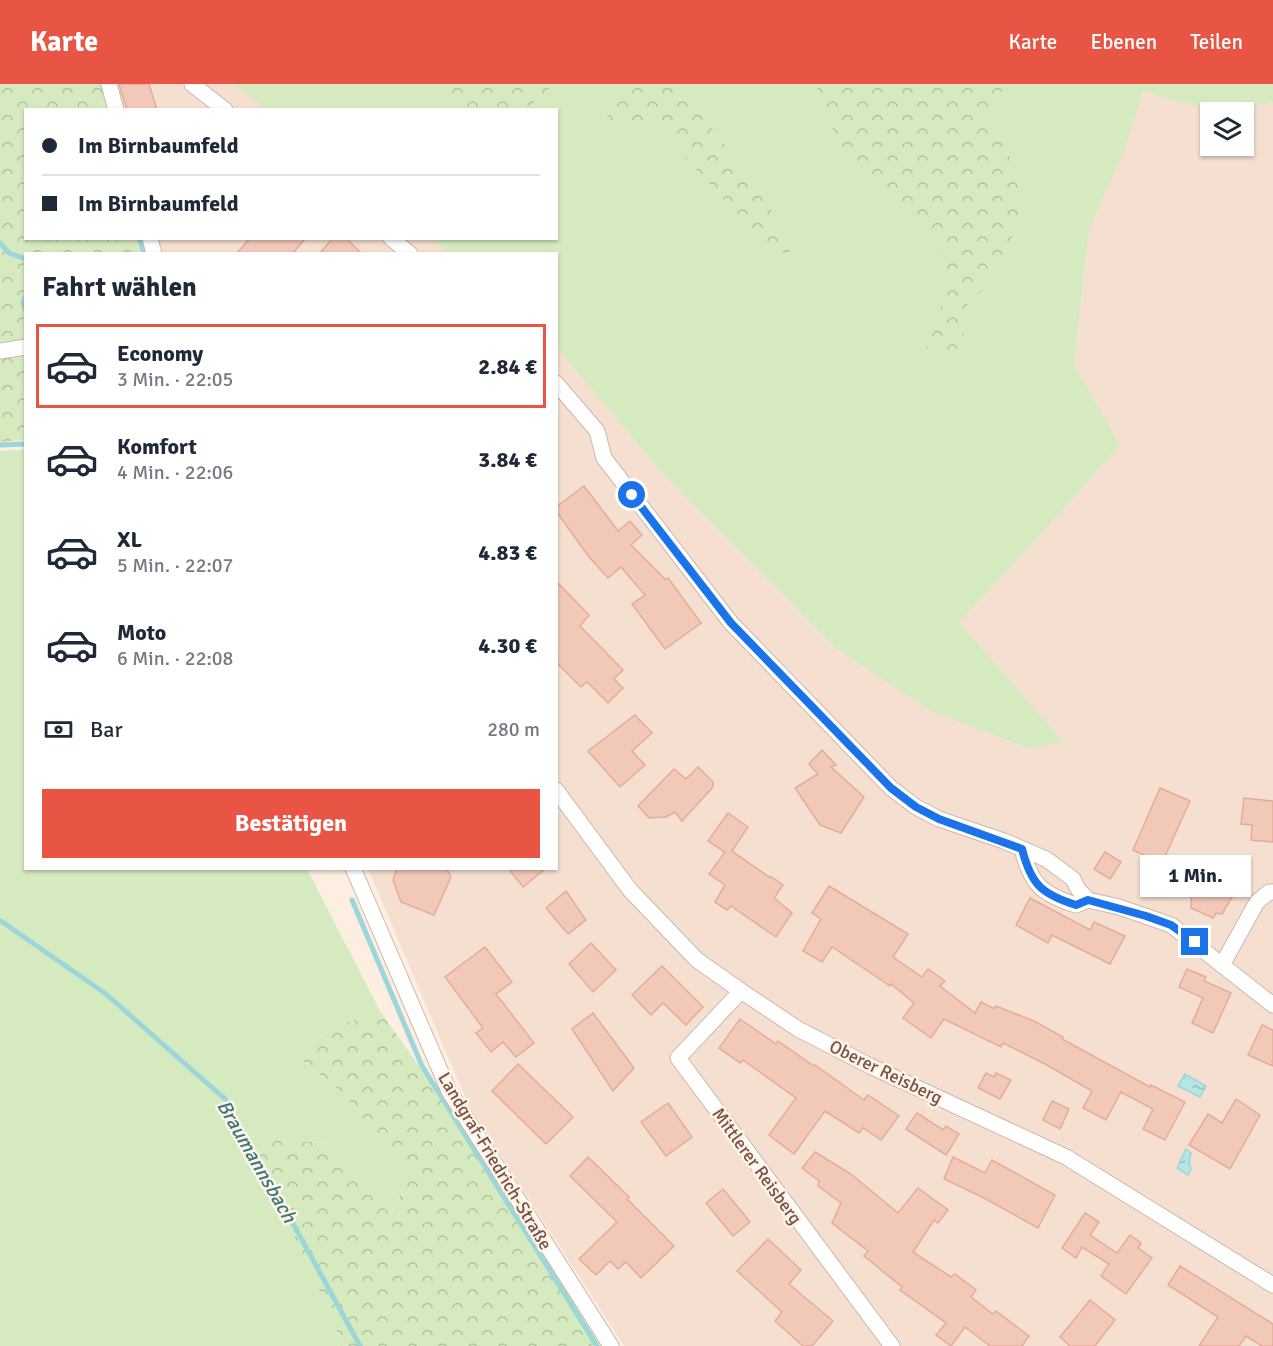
<!DOCTYPE html>
<html lang="de">
<head>
<meta charset="utf-8">
<style>
	:root { --surface:#fff; --page:#f2f2f3; --text:#1f2937; --muted:#747a83; --line:#e0e1e3; --accent:#e85544 }
	body { margin:0; font-family:Signika,sans-serif; background:var(--page); color:var(--text); height:100vh; display:flex; flex-direction:column; font-size:22px; white-space:nowrap }
	* { box-sizing:border-box; margin:0 }
	p { font-size:20px; color:var(--muted) }
	.icon { flex:none; width:33px; height:33px; fill:none; stroke:currentColor; stroke-width:2; stroke-linecap:round; stroke-linejoin:round }
	.map { position:relative; flex:1; overflow:hidden }
	.sheet { position:absolute; left:24px; top:168px; width:534px; height:618px; display:flex; flex-direction:column; background:var(--surface); border-radius:0px; box-shadow:0 2px 4px #0004 }
	.sheet>* { flex:none }
	.hud { position:absolute; left:24px; top:24px; width:534px; height:132px; border-radius:0px; box-shadow:0 2px 4px #0004; display:grid; align-content:center; height:132px; padding:0 18px; background:var(--surface) }
	.tools { position:absolute; left:1200px; top:18px; display:grid; gap:12px }
	.tools a { display:grid; place-items:center; width:54px; height:54px; border-radius:0px; background:var(--surface); box-shadow:0 2px 4px #0004; font-size:30px }
	.end { position:absolute; width:27px; height:27px; margin:-14px; border:8px solid #1a73e8; background:#fff; box-shadow:0 0 0 3px #fff }
	.from { border-radius:50% }
	.bubble { position:absolute; height:42px; border-radius:0px; background:var(--surface); box-shadow:0 2px 4px #0004; font-size:20px; font-weight:700; line-height:42px; text-align:center }
	.hud b { display:flex; align-items:center; gap:21px; height:57px; font-size:22px }
	.hud b+b { border-top:2px solid var(--line) }
	.hud i { width:15px; height:15px; background:var(--text) }
	ul { padding:0; list-style:none }
	li { display:flex; align-items:center; gap:18px; height:84px; margin:0 12px 9px; padding:0 6px; border:3px solid transparent; border-radius:0px }
	li div { flex:1 }
	li b { display:block; font-size:22px }
	li em { font-style:normal; font-weight:700 }
	li.current { border-color:var(--accent) }
	li>.icon { width:54px; height:54px; stroke-width:1.5 }
	h2 { padding:0 18px; font-size:27px; line-height:72px }
	.pay { display:flex; align-items:center; gap:15px; height:66px; padding:0 18px; font-size:22px }
	.pay p { margin-inline-start:auto }
	.cta { display:flex; gap:12px; margin-top:auto; padding:12px 18px }
	.cta a { flex:1; height:69px; border-radius:0px; background:var(--accent); color:#fff; font-size:24px; font-weight:700; line-height:69px; text-align:center }
	header { display:flex; align-items:center; gap:36px; box-sizing:border-box; height:84px; padding:0 30px; background:var(--accent); color:#fff }
	header strong { font-size:28px }
	nav { display:flex; gap:33px; margin-inline-start:auto; font-size:21px }
	.map>svg:first-child { display:block }
	.residential { fill:#f4dfd0 }
	.grass { fill:#d6eac0 }
	.forest { fill:url(#forest-crowns) }
	.water { fill:url(#water-ripples); stroke:#9cd6d8; stroke-width:1.5 }
	.lines { fill:none; stroke-linecap:round; stroke-linejoin:round }
	.stream { stroke:#9cd6d8; stroke-width:5 }
	.building { fill:#f2c8b9; stroke:#e5ac99; stroke-width:1.5 }
	.street-casing { stroke:#cfb7ab; stroke-width:17 }
	.street { stroke:#fff; stroke-width:15 }
	.route { stroke:#1a73e8; stroke-width:8 }
	.labels { text-anchor:middle; stroke-width:5; stroke-linejoin:round; paint-order:stroke }
	.street-label { font-size:18px; fill:#745248; stroke:#fff3e8 }
	.water-label { font-size:20px; font-style:italic; fill:#3c777a; stroke:#fff3e8 }
</style>
</head>
<body>
<header>
<strong>Karte</strong>
<nav><a>Karte</a><a>Ebenen</a><a>Teilen</a></nav>
</header>
<div class="map">
<svg width="1273" height="1262" viewBox="0 0 1273 1262">
	<defs>
		<pattern id="forest-crowns" width="20" height="18" patternUnits="userSpaceOnUse" patternTransform="scale(1.5)"><rect width="20" height="18" fill="#d6eac0"/><path d="M2 6a3 3 0 1 1 6 0M12 15a3 3 0 1 1 6 0" fill="none" stroke="#b2c09e"/></pattern>
		<pattern id="water-ripples" width="26" height="14" patternUnits="userSpaceOnUse" patternTransform="scale(1.5)"><rect width="26" height="14" fill="#b6e5e6"/><path d="M2 4q2-2 4 0t4 0M15 11q2-2 4 0t4 0" fill="none" stroke="#99bcbc"/></pattern>
	</defs>
	<rect width="100%" height="100%" fill="#fceee1"/>
	<g class="residential">
		<path d="M115 0H233L266 25H121Z"/>
		<path d="M1143 6 1218 28H1210V62H1244V28H1230L1273 18V1262H624L469 1022 368 785 556 784 557 264 664 391 837 565 931 627 1030 665 1063 657 959 538 1036 456 1120 361 1074 280 1089 145 1124 68Z"/>
		<path d="M157 155H431L450 169H160Z"/>
	</g>
	<g class="grass">
		<path d="M233 0H1273V18L1230 28H1218L1143 7 1124 68 1089 145 1074 280 1120 361 1036 456 959 538 1064 658 1030 665 931 627 837 565 664 391 557 264 556 170 450 169 431 155 556 154V26L266 25Z"/>
		<path d="M25 366 26 784 307 785 380 927 330 945 296 972 343 1009 408 1094 390 1133 331 1060 249 1052 344 1262H0V367Z"/>
	</g>
	<g class="forest">
		<path d="M0 0H102L108 25 26 26V154L139 155 142 169 26 170 25 356 0 358Z"/>
		<path d="M431 0H550L547 9 524 25 463 26Z"/>
		<path d="M610 0H682L698 27 764 110 794 177 752 147 660 45 605 39 616 4Z"/>
		<path d="M816 0H1008L1001 8 991 37 1019 90 1021 124 1009 164 999 188 967 221V236L960 264 939 272 926 264V250L944 218 948 195 942 168 837 57Z"/>
		<path d="M380 927 617 1262H344L249 1052 331 1060 391 1132 408 1094 343 1009 296 972 330 945Z"/>
	</g>
	<g class="water">
		<path d="M1185 990 1206 1002 1200 1013 1178 1002Z"/>
		<path d="M1186 1065 1191 1069 1189 1079 1191 1085 1188 1091 1177 1084Z"/>
	</g>
	<g class="lines">
		<g class="stream">
			<path d="M140 154 144 170"/>
			<path d="M0 159 9 169 26 175"/>
			<path d="M26 212 23 218 26 227"/>
			<path d="M0 361 26 360"/>
			<path d="M352 816 422 982 597 1262"/>
			<path d="M1 837 106 910 225 1015 360 1262"/>
		</g>
	</g>
	<g class="building">
		<path d="M119 0H149L157 26H127Z"/>
		<path d="M250 154H306L292 170H236Z"/>
		<path d="M333 154H346L362 170H319Z"/>
		<path d="M584 402 618 447 630 437 642 451 631 461 666 496 668 494 701 539 665 565 632 520 645 511 621 483 608 494 589 473 556 427V423Z"/>
		<path d="M556 497 589 531 580 542 623 586 614 595 623 604 608 619 587 598 581 603 556 578Z"/>
		<path d="M635 631 652 649 632 667 645 681 620 703 588 667Z"/>
		<path d="M822 666 836 681 831 683 864 713 841 749 820 741 795 704 818 690 809 680Z"/>
		<path d="M698 683 713 698V703L682 737 675 728 666 733 649 734 638 722 674 685 686 695Z"/>
		<path d="M1160 704 1190 717 1162 779 1133 766Z"/>
		<path d="M1244 714 1273 717V758L1251 756 1252 741 1241 740Z"/>
		<path d="M728 729 748 743 732 767 769 793 770 792 783 801 774 814 792 829 776 853 731 822 727 826 715 818 725 801 709 790 725 768 708 757Z"/>
		<path d="M1105 768 1121 778 1110 795 1094 785Z"/>
		<path d="M1217 774 1246 790 1222 830 1216 829 1213 834 1191 824 1192 792 1208 794Z"/>
		<path d="M397 784H446L451 793 434 831 401 818 393 796Z"/>
		<path d="M508 784H546L523 803Z"/>
		<path d="M829 802 908 850 893 873 922 893 928 885 945 897 940 902 975 929 981 918 995 925 996 922 1034 937 1063 953 1062 955 1150 1003 1151 1001 1185 1018 1165 1056 1143 1045 1153 1025 1121 1008 1106 1036 1083 1024 1092 1007 1047 981 1003 959 1001 963 944 935 931 954 903 934 914 919 891 900 890 902 832 863 822 878 803 867 821 835 812 829Z"/>
		<path d="M566 807 586 836 568 850 546 824Z"/>
		<path d="M1030 814 1090 846 1094 838 1125 852 1110 880 1052 851 1048 859 1016 841Z"/>
		<path d="M591 859 616 886 593 908 569 880Z"/>
		<path d="M485 863 512 898 496 910 534 959 516 973 503 958 491 968 476 949 483 944 445 893Z"/>
		<path d="M662 882 703 923 686 941 663 919 651 931 632 911Z"/>
		<path d="M1187 885 1206 893 1204 897 1231 909 1213 949 1192 939 1203 914 1179 903Z"/>
		<path d="M593 929 634 984 613 1007 572 945Z"/>
		<path d="M740 935 776 960 778 957 814 982 815 981 864 1016 868 1011 899 1032 881 1056 863 1044 859 1049 825 1027 794 1070 769 1051 796 1014 743 976 740 979 719 964Z"/>
		<path d="M1262 941 1273 946V982L1248 971Z"/>
		<path d="M518 980 573 1033 546 1060 492 1007Z"/>
		<path d="M986 989 994 993 996 989 1011 996 1000 1015 978 1004Z"/>
		<path d="M1236 1015 1260 1031 1230 1085 1189 1061 1208 1030 1222 1039Z"/>
		<path d="M1052 1017 1069 1025 1060 1045 1043 1036Z"/>
		<path d="M668 1019 692 1053 666 1072 641 1038Z"/>
		<path d="M917 1029 943 1046 946 1042 959 1050 946 1071 906 1045Z"/>
		<path d="M815 1068 851 1090 898 1129 918 1104 948 1126 938 1139 934 1136 913 1168 951 1193 955 1190 976 1206 971 1213 993 1230 996 1227 1029 1252 1022 1262H990L965 1243 951 1262 936 1251 946 1239 900 1206 902 1203 864 1172 868 1167 832 1139 841 1119 818 1102 819 1097 802 1084Z"/>
		<path d="M588 1073 629 1113 627 1115 674 1162 641 1194 626 1178 618 1185 610 1177 596 1191 579 1175 617 1138 570 1092Z"/>
		<path d="M953 1073 985 1089 992 1076 1055 1111 1038 1144 984 1114 944 1095Z"/>
		<path d="M723 1105 750 1138 733 1152 706 1119Z"/>
		<path d="M1085 1129 1099 1138 1090 1151 1117 1169 1130 1151 1141 1159 1138 1164 1152 1174 1126 1210 1101 1192 1109 1180 1082 1163 1076 1174 1062 1164Z"/>
		<path d="M768 1155 801 1186 789 1200 833 1237 812 1262H803L775 1237 782 1228 737 1187Z"/>
		<path d="M1180 1182 1273 1240V1262H1262L1246 1252 1239 1262H1199L1218 1233 1168 1201Z"/>
		<path d="M1090 1216 1115 1236 1095 1262H1070L1060 1253Z"/>
	</g>
	<g class="lines">
		<g class="street-casing">
			<g id="street">
				<path d="M109 0 116 26"/>
				<path d="M192 0 225 26"/>
				<path d="M150 154 154 170"/>
				<path d="M391 154 410 170"/>
				<path d="M0 267 26 263"/>
				<path d="M556 299 597 347 604 374 731 539 891 704 916 723 939 735 1004 757 1046 775 1073 795 1078 805 1088 816 1119 823 1171 841 1273 921"/>
				<path d="M556 706 630 806 697 876 741 907 798 945 870 982 1066 1073 1273 1201"/>
				<path d="M1022 765C1031 800 1041 810 1076 821L1088 816"/>
				<path d="M353 784 449 1007 611 1262"/>
				<path d="M1222 881 1257 818 1269 808H1273"/>
				<path d="M741 907 678 974 892 1262"/>
			</g>
		</g>
		<use href="#street" class="street"/>
	</g>
	<g class="lines">
		<path class="route" d="M632 411 731 539 891 704 916 723 939 735 1022 765C1031 800 1041 810 1076 821L1088 816 1146 832 1171 841 1195 858"/>
	</g>
	<g class="labels">
		<g class="street-label">
			<text transform="translate(886 988) rotate(26)" y="6">Oberer Reisberg</text>
			<text transform="translate(495 1077) rotate(59)" y="6">Landgraf-Friedrich-Straße</text>
			<text transform="translate(757 1082) rotate(54)" y="6">Mittlerer Reisberg</text>
		</g>
		<g class="water-label">
			<text transform="translate(257 1077) rotate(60)" y="7">Braumannsbach</text>
		</g>
	</g>
</svg>
<div class="tools">
<a><svg class="icon" aria-label="layers" viewBox="0 0 24 24"><path d="M12 4l9 5-9 5-9-5zM3 14l9 5 9-5"/></svg></a>
</div>
<i class="end from" style="left:632px;top:411px"></i>
<i class="end" style="left:1195px;top:858px"></i>
<div class="bubble" style="left:1140px;top:771px;width:111px">1 Min.</div>
<div class="hud">
<b><i class="from"></i>Im Birnbaumfeld</b>
<b><i></i>Im Birnbaumfeld</b>
</div>
<section class="sheet">
<h2>Fahrt wählen</h2>
<ul>
<li class="current"><svg class="icon" aria-label="car" viewBox="0 0 24 24"><path d="M5 17H2v-5l4-1 3-4h7l3 4 3 1v5h-3M9 17h6M6 11h13"/><circle cx="7" cy="17" r="2"/><circle cx="17" cy="17" r="2"/></svg><div><b>Economy</b><p>3 Min. · 22:05</p></div><em>2.84 €</em></li>
<li><svg class="icon" aria-label="car" viewBox="0 0 24 24"><path d="M5 17H2v-5l4-1 3-4h7l3 4 3 1v5h-3M9 17h6M6 11h13"/><circle cx="7" cy="17" r="2"/><circle cx="17" cy="17" r="2"/></svg><div><b>Komfort</b><p>4 Min. · 22:06</p></div><em>3.84 €</em></li>
<li><svg class="icon" aria-label="car" viewBox="0 0 24 24"><path d="M5 17H2v-5l4-1 3-4h7l3 4 3 1v5h-3M9 17h6M6 11h13"/><circle cx="7" cy="17" r="2"/><circle cx="17" cy="17" r="2"/></svg><div><b>XL</b><p>5 Min. · 22:07</p></div><em>4.83 €</em></li>
<li><svg class="icon" aria-label="car" viewBox="0 0 24 24"><path d="M5 17H2v-5l4-1 3-4h7l3 4 3 1v5h-3M9 17h6M6 11h13"/><circle cx="7" cy="17" r="2"/><circle cx="17" cy="17" r="2"/></svg><div><b>Moto</b><p>6 Min. · 22:08</p></div><em>4.30 €</em></li>
</ul>
<div class="pay"><svg class="icon" aria-label="cash" viewBox="0 0 24 24"><path d="M3 7h18v10H3z"/><circle cx="12" cy="12" r="2"/></svg>Bar<p>280 m</p></div>
<div class="cta"><a>Bestätigen</a></div>
</section>
</div>
</body>
</html>
